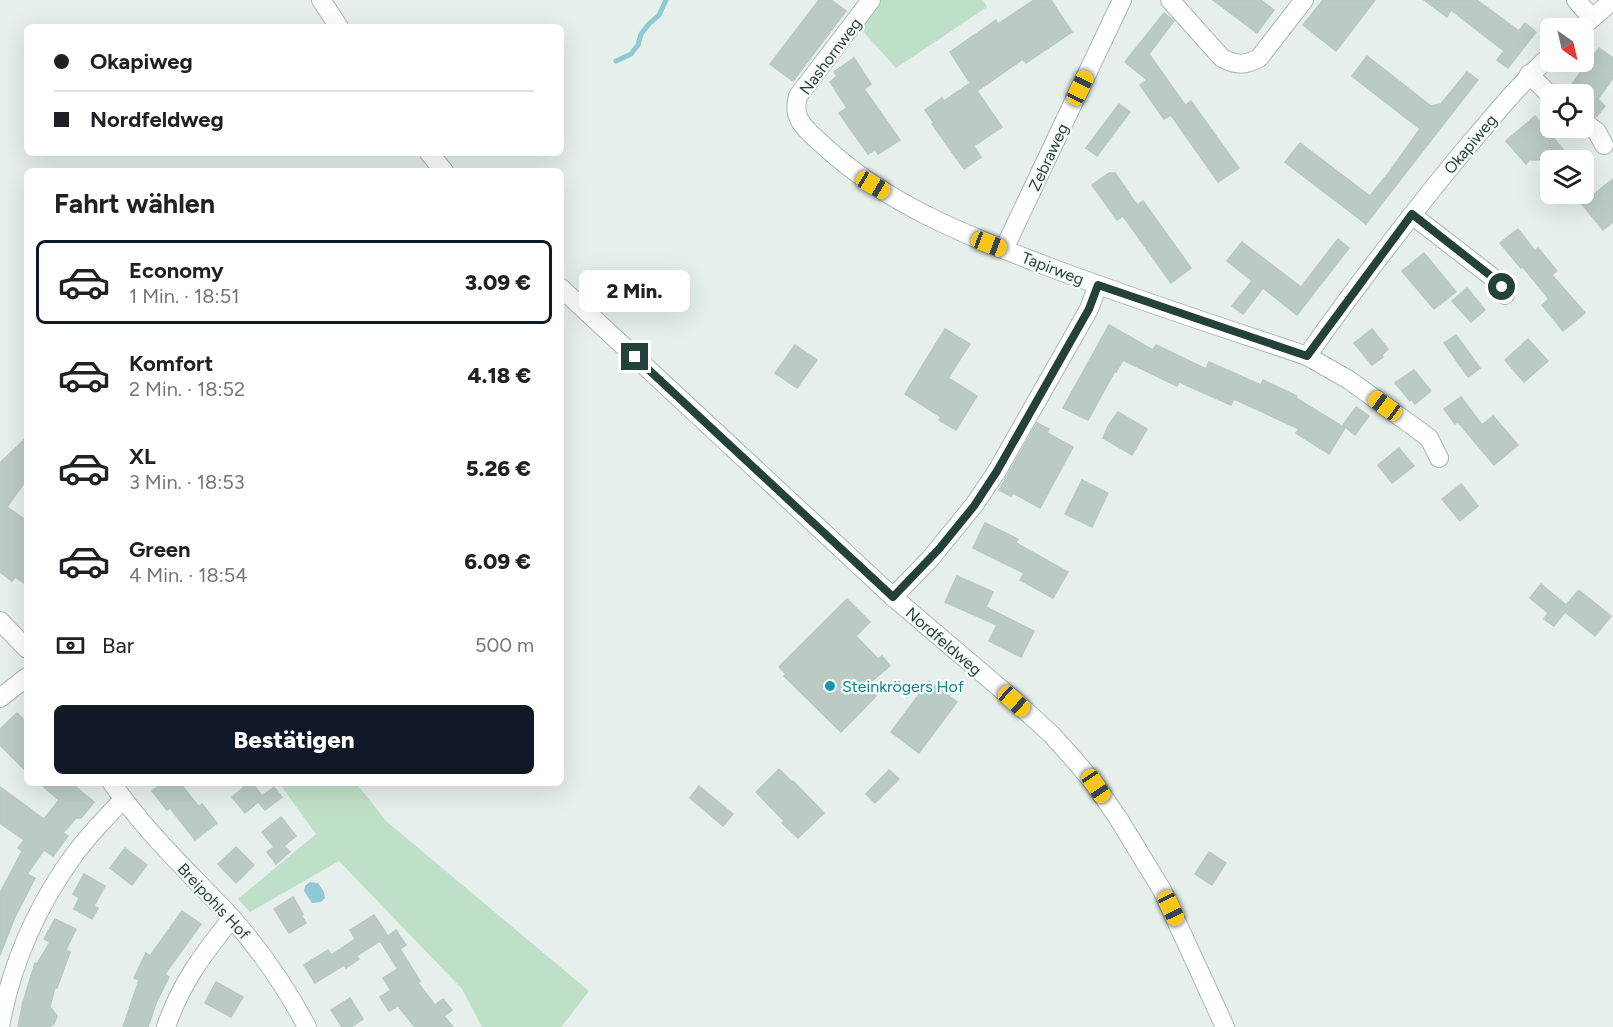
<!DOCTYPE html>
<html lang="de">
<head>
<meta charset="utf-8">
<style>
	:root { --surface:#fff; --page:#f6f6f6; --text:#202124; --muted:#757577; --line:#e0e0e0; --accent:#111827 }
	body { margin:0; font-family:Figtree,sans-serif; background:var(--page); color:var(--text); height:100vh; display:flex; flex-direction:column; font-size:22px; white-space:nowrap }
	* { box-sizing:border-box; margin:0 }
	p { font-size:20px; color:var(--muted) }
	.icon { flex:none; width:33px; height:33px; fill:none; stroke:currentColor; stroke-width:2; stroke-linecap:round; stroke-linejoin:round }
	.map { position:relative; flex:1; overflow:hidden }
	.drawer { position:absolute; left:24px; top:168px; width:540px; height:618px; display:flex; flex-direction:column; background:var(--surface); border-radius:9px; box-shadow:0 6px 24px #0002 }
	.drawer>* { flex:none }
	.hud { position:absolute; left:24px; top:24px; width:540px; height:132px; border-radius:9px; box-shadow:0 6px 24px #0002; display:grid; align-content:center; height:132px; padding:0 30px; background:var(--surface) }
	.needle { width:39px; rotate:146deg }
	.buttons { position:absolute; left:1540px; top:18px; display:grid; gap:12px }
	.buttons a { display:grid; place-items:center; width:54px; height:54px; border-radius:9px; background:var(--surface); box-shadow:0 6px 24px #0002; font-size:30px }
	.end { position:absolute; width:27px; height:27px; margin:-14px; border:8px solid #24423a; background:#fff; box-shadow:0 0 0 3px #fff }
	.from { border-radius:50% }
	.bubble { position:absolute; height:42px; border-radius:9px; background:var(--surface); box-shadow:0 6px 24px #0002; font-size:20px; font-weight:800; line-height:42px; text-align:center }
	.car { position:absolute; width:18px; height:36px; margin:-18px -9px; border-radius:8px; box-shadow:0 0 4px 2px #0007; background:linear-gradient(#f5c518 24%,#345 0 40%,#f5c518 0 76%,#345 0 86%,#f5c518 0) }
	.hud b { display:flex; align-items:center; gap:21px; height:57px; font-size:22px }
	.hud b+b { border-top:2px solid var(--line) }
	.hud i { width:15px; height:15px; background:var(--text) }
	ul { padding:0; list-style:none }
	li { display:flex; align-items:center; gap:18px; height:84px; margin:0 12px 9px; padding:0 18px; border:3px solid transparent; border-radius:9px }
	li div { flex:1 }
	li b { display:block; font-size:22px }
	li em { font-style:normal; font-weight:800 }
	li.current { border-color:var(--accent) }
	li>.icon { width:54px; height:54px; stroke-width:1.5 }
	h2 { padding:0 30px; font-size:27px; line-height:72px }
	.pay { display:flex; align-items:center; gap:15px; height:66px; padding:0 30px; font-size:22px }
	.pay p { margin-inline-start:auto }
	.button { display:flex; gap:12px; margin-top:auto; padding:12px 30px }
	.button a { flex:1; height:69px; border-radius:9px; background:var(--accent); color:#fff; font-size:24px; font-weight:800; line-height:69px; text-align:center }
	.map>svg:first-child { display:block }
	.green { fill:#bfe0c8 }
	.water { fill:#8ec9d4 }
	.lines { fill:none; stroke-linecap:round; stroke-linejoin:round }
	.stream { stroke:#8ec9d4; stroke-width:5 }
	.building { fill:#bbcac4; stroke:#b8c9c2; stroke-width:1.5 }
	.minor-casing { stroke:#a8b8b2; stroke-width:20 }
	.minor { stroke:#fff; stroke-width:18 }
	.route { stroke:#24423a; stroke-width:8 }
	.culture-dot { fill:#0f9aa8; stroke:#f7fbf9; stroke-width:2 }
	.labels { text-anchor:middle; stroke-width:4.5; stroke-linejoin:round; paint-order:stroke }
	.street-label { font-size:16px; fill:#24423a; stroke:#f7fbf9 }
	.culture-label { font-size:16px; fill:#0d838f; stroke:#f7fbf9; text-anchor:start }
</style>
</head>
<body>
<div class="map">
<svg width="1613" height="1027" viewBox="0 0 1613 1027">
	<rect width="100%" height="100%" fill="#e6efeb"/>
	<g class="green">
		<path d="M881 0H983L987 7 896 68 860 28Z"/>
		<path d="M279 783H356L386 821 589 991 561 1027H482L462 989 339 861 250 912 238 899 316 834Z"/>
	</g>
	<path class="water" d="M310 882 318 883 324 892 325 898 321 902 312 903 304 891 305 886Z"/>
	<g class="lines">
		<path class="stream" d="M616 61 631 54 638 45 641 34 649 24 659 15 666 0"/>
	</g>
	<g class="building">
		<path d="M819 0H831L846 11 793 81 770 64Z"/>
		<path d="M1034 0H1051L1072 32 1026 63 1023 59 977 91 1002 127 974 146 981 157 964 169 932 124 934 123 925 110 942 98 944 101 970 83 950 52 996 20 998 24Z"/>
		<path d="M1213 0H1261L1274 10 1257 33Z"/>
		<path d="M1323 0H1375L1336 51 1303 25Z"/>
		<path d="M1424 0H1477L1519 31 1525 23 1536 32 1508 68 1497 60 1504 51 1451 10 1447 17Z"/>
		<path d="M1164 13 1174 21 1149 54 1185 105 1191 101 1239 168 1218 182 1171 115 1164 119 1140 85 1147 80 1125 62Z"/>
		<path d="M1599 48 1613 58V78L1598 99 1605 106 1596 117 1588 112 1584 111V94L1571 85Z"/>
		<path d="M1367 56 1431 106 1441 104 1467 72 1478 80 1366 224 1285 162 1300 143 1370 196 1390 171 1420 129 1352 76Z"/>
		<path d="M854 58 871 84 864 89 900 140 878 154 875 150 868 154 839 113 847 108 830 82 837 76 834 72Z"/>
		<path d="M1119 104 1130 112 1097 156 1086 148Z"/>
		<path d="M1535 116 1572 160H1529L1526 164 1506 141Z"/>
		<path d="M1109 173H1115L1137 205 1143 201 1191 268 1171 283 1123 216 1117 220 1092 185Z"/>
		<path d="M1613 179V222L1603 230 1582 204Z"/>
		<path d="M1518 229 1535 251 1538 248 1557 271 1552 275 1585 313 1563 331 1542 305 1549 299 1523 267 1521 268 1500 243Z"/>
		<path d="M1338 239 1349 248 1297 315 1263 288 1243 314 1232 306 1252 281 1227 261 1242 242 1301 287Z"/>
		<path d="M1424 253 1456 292 1434 309 1402 271Z"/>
		<path d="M1467 288 1485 310 1471 322 1452 301Z"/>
		<path d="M1109 325 1153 350 1156 345 1206 369 1209 362 1261 385 1263 380 1297 396 1296 398 1345 428 1329 454 1296 433 1299 429 1234 399 1231 405 1179 382 1177 386 1123 360 1116 372 1115 371 1088 420 1063 408Z"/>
		<path d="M945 329 970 344 948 378 977 396 956 430 939 420 941 417 905 394Z"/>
		<path d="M1372 329 1388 349 1382 355 1383 357 1372 365 1354 343Z"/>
		<path d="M1456 335 1480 368 1468 377 1444 343Z"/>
		<path d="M1528 339 1548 361 1524 382 1505 360Z"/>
		<path d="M795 345 817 360 797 388 775 373Z"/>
		<path d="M1414 370 1431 391 1415 404 1411 399 1410 401 1395 383Z"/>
		<path d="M1461 397 1482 425 1493 416 1518 445 1494 465 1458 422 1455 424 1444 409Z"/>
		<path d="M1356 407 1369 416 1355 435 1343 425Z"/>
		<path d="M1118 412 1147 429 1132 455 1103 438 1108 426Z"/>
		<path d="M1037 423 1049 429 1047 433 1073 447 1040 508 1013 493 1011 496 999 490Z"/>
		<path d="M27 437V479L7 507 27 521V585L15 577 12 581 0 572V463Z"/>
		<path d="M1399 448 1414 466 1392 483 1378 465Z"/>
		<path d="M1082 480 1108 493 1092 527 1065 514Z"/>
		<path d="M1461 484 1478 506 1460 521 1442 499Z"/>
		<path d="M985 523 1018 539 1016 543 1068 572 1053 598 1020 580 1024 573 973 548Z"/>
		<path d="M957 576 993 592 986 607 1034 631 1021 657 989 641 997 625 945 602Z"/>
		<path d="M1541 584 1566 605 1578 591H1580L1611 616 1595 636 1565 612 1554 626 1544 619 1548 613 1530 598Z"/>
		<path d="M847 599 870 622 856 636 878 659 882 656 890 666 866 686 876 696 841 732 784 676 786 674 779 667Z"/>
		<path d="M929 681 957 702 919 753 891 732Z"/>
		<path d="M17 713 27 723V772L0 745V729Z"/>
		<path d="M779 769 792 782 793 781 824 813 798 838 782 823 784 821 756 792Z"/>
		<path d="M889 770 899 779 875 803 866 794Z"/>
		<path d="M39 783H71L94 802 81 818H76L63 833 68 836 53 856 44 850 27 874 35 878 15 917 0 955V893L22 851 18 848 24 840 0 823V787L44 819 59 800Z"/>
		<path d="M163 783H180L199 807 202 804 217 823 195 840 170 808 167 810 152 791Z"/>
		<path d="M249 783H252L262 796 274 787 282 797 265 810 258 802 245 813 232 797Z"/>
		<path d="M699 786 733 814 723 826 690 798Z"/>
		<path d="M281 817 296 836 284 846 290 852 276 864 267 852 274 847 262 832Z"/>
		<path d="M236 847 254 865 236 883 218 864Z"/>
		<path d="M125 848 147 865 132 885 110 868Z"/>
		<path d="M1209 852 1226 863 1212 885 1195 874Z"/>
		<path d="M84 874 105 886 94 906 98 908 92 919 74 909 79 898 73 894Z"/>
		<path d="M293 897 303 914 301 915 306 923 289 933 274 909Z"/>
		<path d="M182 911 201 924 165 974 169 977 156 1003 148 1027H123L139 980 134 978 146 953 150 956Z"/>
		<path d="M374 915 388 936 396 930 406 945 400 949 420 981 418 983 435 1005 443 999 452 1010 444 1016 453 1027H415L398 1006 389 1011 380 997 391 990 383 978 398 969 380 941 356 956 359 959 346 968 344 965 315 983 304 965 328 950 331 955 355 939 350 930Z"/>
		<path d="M55 919 76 929 66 950 70 952 57 988 55 987 50 1007 57 1016 54 1024 49 1027H18L23 1002 35 963 37 964 50 942 44 939Z"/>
		<path d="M216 982 243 997 231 1017 205 1003Z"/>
		<path d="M350 998 363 1019 351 1027H342L331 1010Z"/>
	</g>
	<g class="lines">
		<g class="minor-casing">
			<g id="minor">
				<path d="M321 0 339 27"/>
				<path d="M871 0 798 96C791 120 807 130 823 145 887 205 968 236 1049 267 1134 299 1221 327 1307 356"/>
				<path d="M1170 0 1222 58C1236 65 1244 66 1259 58L1304 0"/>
				<path d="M1576 0 1592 18"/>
				<path d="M1581 28 1613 0"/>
				<path d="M1529 74 1551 96"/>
				<path d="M1584 122 1597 132 1604 145"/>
				<path d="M429 153 444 171"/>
				<path d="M1412 215 1496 280 1502 287 1505 295"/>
				<path d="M1004 249 1122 0"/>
				<path d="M561 288 893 597 1015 701 1052 735 1077 763 1096 786 1118 818 1162 890 1225 1027"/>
				<path d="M1439 458 1429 438 1421 432 1349 380 1307 356C1354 289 1404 224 1456 160 1487 124 1516 87 1551 55"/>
				<path d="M893 597 930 559 974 505 997 471 1089 309 1098 285"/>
				<path d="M0 621 27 649"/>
				<path d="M0 698 27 677"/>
				<path d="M112 783C146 833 190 873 231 917 261 951 286 987 307 1027"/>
				<path d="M0 1027C11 965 37 906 74 855 89 835 106 817 123 800"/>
				<path d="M166 1027C181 983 203 954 232 918"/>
			</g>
		</g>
		<use href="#minor" class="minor"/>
	</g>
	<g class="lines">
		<path class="route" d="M635 357 893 597 939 549 974 506 997 471 1089 309 1098 285 1307 356 1412 214 1496 280 1502 287"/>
	</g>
	<circle class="culture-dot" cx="830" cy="686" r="6"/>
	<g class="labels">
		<g class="street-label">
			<text transform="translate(830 56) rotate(-53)" y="6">Nashornweg</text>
			<text transform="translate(1470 144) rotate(-50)" y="6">Okapiweg</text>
			<text transform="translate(1048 157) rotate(-65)" y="6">Zebraweg</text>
			<text transform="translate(1053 268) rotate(21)" y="6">Tapirweg</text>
			<text transform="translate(944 641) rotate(41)" y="6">Nordfeldweg</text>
			<text transform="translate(214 901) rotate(47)" y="6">Breipohls Hof</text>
		</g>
		<g class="culture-label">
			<text x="842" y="692">Steinkrögers Hof</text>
		</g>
	</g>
</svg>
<div class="buttons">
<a><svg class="needle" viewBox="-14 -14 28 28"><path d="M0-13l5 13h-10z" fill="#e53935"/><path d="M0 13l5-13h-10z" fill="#757577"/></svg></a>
<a><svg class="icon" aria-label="locate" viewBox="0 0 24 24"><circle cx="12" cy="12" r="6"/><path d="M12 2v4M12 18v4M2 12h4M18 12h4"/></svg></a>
<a><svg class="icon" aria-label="layers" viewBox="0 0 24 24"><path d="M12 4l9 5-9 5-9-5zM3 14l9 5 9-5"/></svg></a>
</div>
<i class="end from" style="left:1502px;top:287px"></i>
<i class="end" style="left:635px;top:357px"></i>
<div class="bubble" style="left:579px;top:270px;width:111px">2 Min.</div>
<i class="car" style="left:1080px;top:88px;rotate:25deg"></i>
<i class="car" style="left:873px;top:185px;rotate:120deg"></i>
<i class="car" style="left:989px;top:244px;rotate:111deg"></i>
<i class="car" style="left:1385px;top:406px;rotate:306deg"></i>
<i class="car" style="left:1014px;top:701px;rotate:132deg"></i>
<i class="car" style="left:1096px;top:786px;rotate:146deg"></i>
<i class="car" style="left:1171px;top:908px;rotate:155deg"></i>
<div class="hud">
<b><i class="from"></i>Okapiweg</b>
<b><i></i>Nordfeldweg</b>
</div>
<section class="drawer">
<h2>Fahrt wählen</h2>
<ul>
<li class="current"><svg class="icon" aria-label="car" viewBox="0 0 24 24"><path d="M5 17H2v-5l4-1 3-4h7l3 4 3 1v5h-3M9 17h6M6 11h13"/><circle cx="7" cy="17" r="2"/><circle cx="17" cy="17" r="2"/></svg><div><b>Economy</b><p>1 Min. · 18:51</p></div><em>3.09 €</em></li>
<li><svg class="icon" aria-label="car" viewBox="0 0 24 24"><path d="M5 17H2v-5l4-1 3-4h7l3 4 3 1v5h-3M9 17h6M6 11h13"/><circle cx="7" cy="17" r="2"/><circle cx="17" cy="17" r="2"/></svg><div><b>Komfort</b><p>2 Min. · 18:52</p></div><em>4.18 €</em></li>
<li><svg class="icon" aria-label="car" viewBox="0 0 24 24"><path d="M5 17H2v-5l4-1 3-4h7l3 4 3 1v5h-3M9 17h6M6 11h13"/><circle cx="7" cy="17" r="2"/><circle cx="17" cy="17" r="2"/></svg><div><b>XL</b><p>3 Min. · 18:53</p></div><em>5.26 €</em></li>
<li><svg class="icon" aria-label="car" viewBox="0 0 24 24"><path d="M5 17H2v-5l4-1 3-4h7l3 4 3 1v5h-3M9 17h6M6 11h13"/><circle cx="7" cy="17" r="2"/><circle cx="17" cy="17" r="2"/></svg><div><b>Green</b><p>4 Min. · 18:54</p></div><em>6.09 €</em></li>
</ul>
<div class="pay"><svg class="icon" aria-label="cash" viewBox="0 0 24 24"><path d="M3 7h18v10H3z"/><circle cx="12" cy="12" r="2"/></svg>Bar<p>500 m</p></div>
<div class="button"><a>Bestätigen</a></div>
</section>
</div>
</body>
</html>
